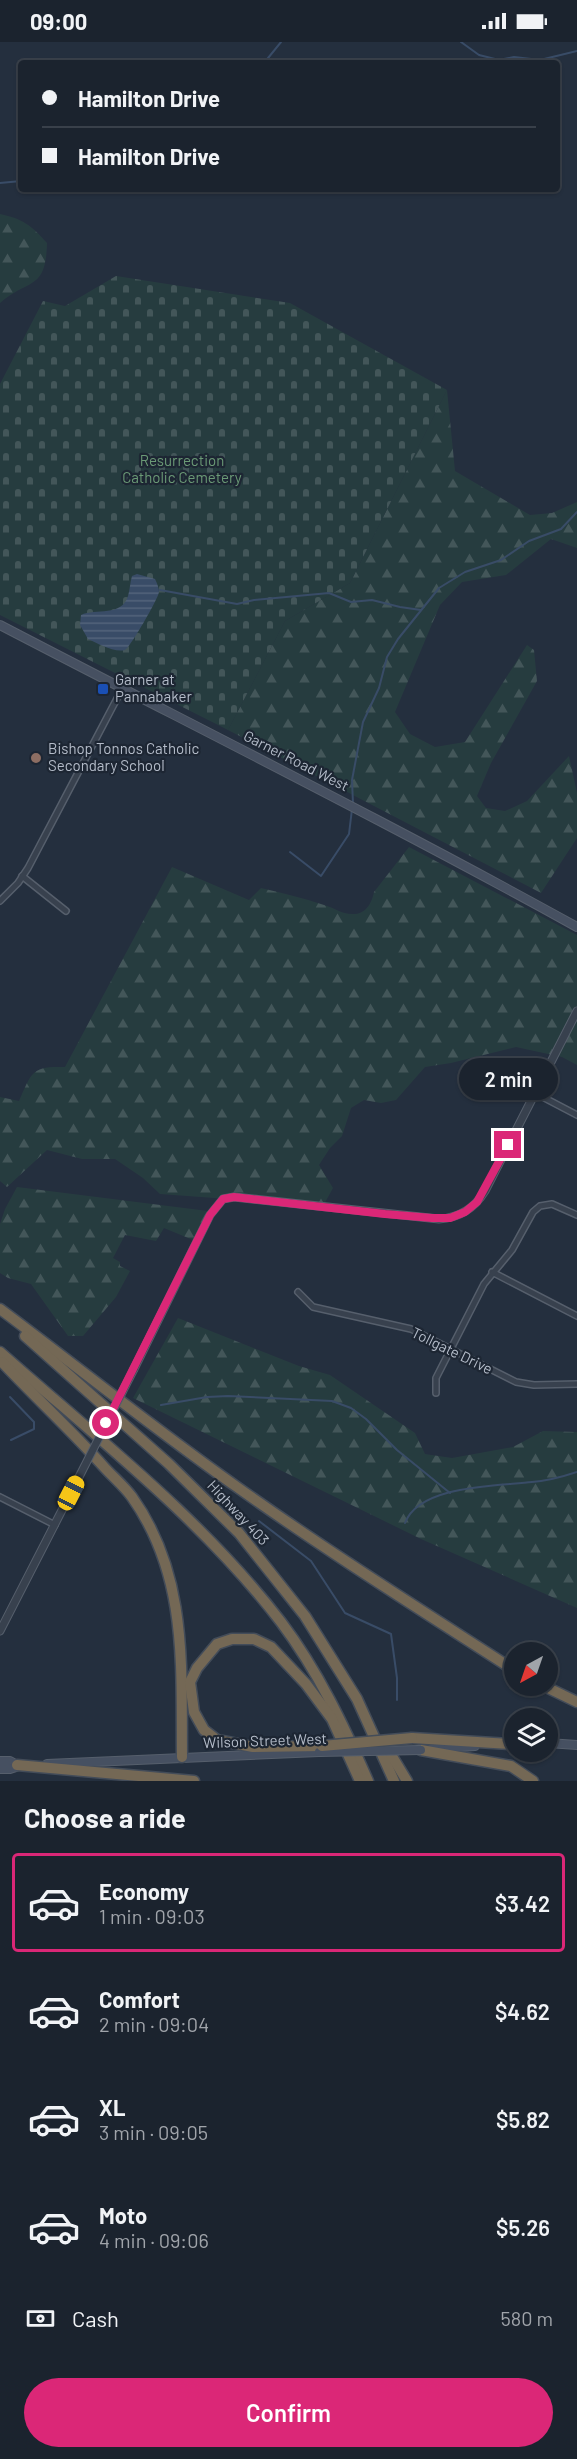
<!DOCTYPE html>
<html lang="en">
<head>
<meta charset="utf-8">
<style>
	:root { --surface:#1b232e; --page:#282f3a; --text:#f1f3f6; --muted:#a0a4aa; --line:#39404a; --accent:#db2777 }
	body { margin:0; font-family:Barlow,sans-serif; background:var(--page); color:var(--text); height:100vh; display:flex; flex-direction:column; font-size:22px; white-space:nowrap }
	* { box-sizing:border-box; margin:0 }
	p { font-size:20px; color:var(--muted) }
	.icon { flex:none; width:33px; height:33px; fill:none; stroke:currentColor; stroke-width:2; stroke-linecap:round; stroke-linejoin:round }
	.map { position:relative; height:1739px; overflow:hidden }
	.side { display:flex; flex-direction:column; background:var(--surface); flex:1 }
	.side>* { flex:none }
	.top-card { position:absolute; left:18px; top:18px; width:542px; height:132px; border-radius:6px; box-shadow:0 2px 4px #0004,0 0 0 2px var(--line); display:grid; align-content:center; height:132px; padding:0 24px; background:var(--surface) }
	.needle { width:39px; rotate:220deg }
	.controls { position:absolute; left:504px; top:1600px; display:grid; gap:12px }
	.controls a { display:grid; place-items:center; width:54px; height:54px; border-radius:50%; background:var(--surface); box-shadow:0 2px 4px #0004,0 0 0 2px var(--line); font-size:30px }
	.end { position:absolute; width:27px; height:27px; margin:-14px; border:8px solid #db2777; background:#fff; box-shadow:0 0 0 3px #fff }
	.from { border-radius:50% }
	.bubble { position:absolute; height:42px; border-radius:21px; background:var(--surface); box-shadow:0 2px 4px #0004,0 0 0 2px var(--line); font-size:20px; font-weight:600; line-height:42px; text-align:center }
	.car { position:absolute; width:18px; height:36px; margin:-18px -9px; border-radius:8px; box-shadow:0 0 4px 2px #0007; background:linear-gradient(#f5c518 24%,#345 0 40%,#f5c518 0 76%,#345 0 86%,#f5c518 0) }
	.top-card b { display:flex; align-items:center; gap:21px; height:57px; font-size:22px }
	.top-card b+b { border-top:2px solid var(--line) }
	.top-card i { width:15px; height:15px; background:var(--text) }
	ul { padding:0; list-style:none }
	li { display:flex; align-items:center; gap:18px; height:99px; margin:0 12px 9px; padding:0 12px; border:3px solid transparent; border-radius:6px }
	li div { flex:1 }
	li b { display:block; font-size:22px }
	li em { font-style:normal; font-weight:600 }
	li.current { border-color:var(--accent) }
	li>.icon { width:54px; height:54px; stroke-width:1.5 }
	h2 { padding:0 24px; font-size:27px; line-height:72px }
	.pay { display:flex; align-items:center; gap:15px; height:66px; padding:0 24px; font-size:22px }
	.pay p { margin-inline-start:auto }
	.primary-button { display:flex; gap:12px; margin-top:auto; padding:12px 24px }
	.primary-button a { flex:1; height:69px; border-radius:36px; background:var(--accent); color:#fff; font-size:24px; font-weight:600; line-height:69px; text-align:center }
	.status { display:flex; justify-content:space-between; align-items:center; height:42px; padding:0 30px; background:var(--surface); direction:ltr }
	.status svg { height:16px; fill:currentColor }
	.map>svg:first-child { display:block }
	.forest { fill:url(#forest-firs) }
	.cemetery { fill:url(#cemetery-stones) }
	.water { fill:url(#water-rules) }
	.lines { fill:none; stroke-linecap:round; stroke-linejoin:round }
	.stream { stroke:#394c67; stroke-width:2 }
	.minor-casing { stroke:#565f6c; stroke-width:8 }
	.tertiary-casing { stroke:#565f6c; stroke-width:9 }
	.secondary-casing { stroke:#565f6c; stroke-width:10 }
	.motorway-casing { stroke:#434c59; stroke-width:13 }
	.minor { stroke:#38414e; stroke-width:5 }
	.tertiary { stroke:#38414e; stroke-width:7 }
	.secondary { stroke:#465061; stroke-width:8 }
	.motorway { stroke:#746855; stroke-width:10 }
	.tertiary-bridge-casing { stroke:#565f6c; stroke-width:9; stroke-linecap:butt }
	.secondary-bridge-casing { stroke:#565f6c; stroke-width:10; stroke-linecap:butt }
	.motorway-bridge-casing { stroke:#434c59; stroke-width:13; stroke-linecap:butt }
	.tertiary-bridge { stroke:#38414e; stroke-width:7 }
	.secondary-bridge { stroke:#465061; stroke-width:8 }
	.motorway-bridge { stroke:#746855; stroke-width:10 }
	.route { stroke:#db2777; stroke-width:8 }
	.transit-dot { fill:#1a4fb4; stroke:#1d2633; stroke-width:2 }
	.education-dot { fill:#8d6e63; stroke:#1d2633; stroke-width:2 }
	.labels { text-anchor:middle; stroke-width:4.5; stroke-linejoin:round; paint-order:stroke }
	.park-label { font-size:15px; fill:#6b9a76; stroke:#1d2633 }
	.poi-label { font-size:15px; fill:#b4bcc9; stroke:#1d2633; text-anchor:start }
	.street-label { font-size:15px; fill:#b4bcc9; stroke:#1d2633 }
</style>
</head>
<body>
<div class="status"><b>09:00</b><svg viewBox="0 0 49 12"><path d="M0 12V9h3v3zM5 12V6h3v6zM10 12V3h3v9zM15 12V0h3v12zM26 1h20v11H26zM47 4h2v5h-2z"/></svg></div>
<div class="map">
<svg width="577" height="1739" viewBox="0 0 577 1739">
	<defs>
		<pattern id="forest-firs" width="22" height="20" patternUnits="userSpaceOnUse" patternTransform="scale(1.5)"><rect width="22" height="20" fill="#263c3f"/><path d="M5 1l3.5 6h-7zM16 11l3.5 6h-7z" fill="#435659"/></pattern>
		<pattern id="cemetery-stones" width="16" height="16" patternUnits="userSpaceOnUse" patternTransform="scale(1.5)"><rect width="16" height="16" fill="#263c3f"/><path d="M2 7V4a2 2 0 0 1 4 0v3zM10 15v-3a2 2 0 0 1 4 0v3z" fill="#435659"/></pattern>
		<pattern id="water-rules" width="6" height="5" patternUnits="userSpaceOnUse" patternTransform="scale(1.5)"><rect width="6" height="5" fill="#394c67"/><path d="M0 2.5h6" fill="none" stroke="#53647b"/></pattern>
	</defs>
	<rect width="100%" height="100%" fill="#242f3e"/>
	<g class="forest">
		<path d="M0 172C23 177 31 183 47 201 46 249 29 236 0 261Z"/>
		<path d="M447 348 455 429 530 473 552 471 577 460V506L551 497 506 533 462 540 440 563 395 670 410 692 435 705 465 700 527 603 534 608 537 639 491 721 477 754 486 766 505 769 527 759 569 714 577 751V796L541 851 228 688 285 579 350 541Z"/>
		<path d="M409 805 577 893V1023L562 1015 516 1005 451 1021 425 1025 396 1058 381 1061 364 1058 351 1066 342 1094 330 1106 319 1123 333 1146 323 1164 160 1152 143 1136 115 1117H82L47 1108 7 1145 0 1139V1055L19 1059C32 1030 31 1024 65 1025L172 825 249 858 261 846C282 851 303 856 324 863 335 866 342 873 355 872 367 871 372 860 374 850Z"/>
		<path d="M17 1145 208 1169 193 1198 164 1186 156 1199 125 1193 113 1216 120 1220V1224L130 1229 116 1255 83 1294H68L31 1242 8 1236 0 1231V1182L5 1167Z"/>
		<path d="M178 1276 299 1324 330 1333 415 1391 425 1412 452 1416 513 1405 543 1389 577 1390V1566L421 1497 133 1356Z"/>
	</g>
	<path class="cemetery" d="M116 234 290 261 447 348 350 541 285 579 228 688 0 573V342L43 259 65 264Z"/>
	<path class="water" d="M137 532 155 537C157 541 159 546 159 550 158 557 130 606 125 608 114 611 97 601 88 597L80 583 81 573C96 566 122 575 128 554 130 547 130 541 132 534Z"/>
	<g class="lines">
		<g class="stream">
			<path d="M461 0 479 13 499 18 514 15 540 18 577 9"/>
			<path d="M264 21 281 0"/>
			<path d="M0 141 21 139"/>
			<path d="M160 548 237 562 254 558 329 551 351 560 372 558 400 565 421 568"/>
			<path d="M353 762 352 738 363 680 379 646 387 615 398 597 439 546 465 530 501 518 529 499 561 487 577 470"/>
			<path d="M290 810 321 834 349 792 352 767"/>
			<path d="M10 1355 34 1380V1387L11 1398"/>
			<path d="M161 1363 207 1355 228 1354 332 1359 351 1366 366 1377 397 1408 450 1451"/>
			<path d="M259 1479 311 1519 345 1571 391 1592 397 1636V1658"/>
			<path d="M405 1481C419 1443 497 1444 532 1440 547 1439 562 1435 577 1430"/>
		</g>
		<g class="minor-casing">
			<g id="minor">
				<path d="M22 834 66 869"/>
				<path d="M0 859 18 841 28 826 122 647"/>
				<path d="M535 1051 577 1073"/>
				<path d="M492 1230 577 1274"/>
				<path d="M298 1250 313 1265 411 1287 516 1340 534 1343 577 1342"/>
				<path d="M436 1351V1336L484 1242 512 1208 533 1170 540 1164 552 1162 577 1173"/>
				<path d="M0 1455 55 1483"/>
			</g>
		</g>
		<g class="tertiary-casing">
			<g id="tertiary">
				<path d="M134 1327 210 1173 223 1157 234 1155 439 1177C459 1176 474 1167 485 1149L577 969"/>
				<path d="M0 1589 79 1435"/>
			</g>
		</g>
		<g class="secondary-casing">
			<g id="secondary">
				<path d="M0 583C192 683 387 780 577 885"/>
				<path d="M548 1701 577 1703"/>
				<path d="M431 1707 475 1704"/>
				<path d="M0 1719H10L17 1723"/>
				<path d="M47 1722 319 1710"/>
				<path d="M0 1727H10L22 1723"/>
			</g>
		</g>
		<g class="motorway-casing">
			<g id="motorway">
				<path d="M0 1267C79 1326 156 1388 237 1445 327 1509 421 1568 514 1628"/>
				<path d="M25 1294 169 1422 239 1491 305 1574 357 1657 394 1739"/>
				<path d="M0 1310C96 1395 202 1477 281 1580 318 1629 344 1684 368 1739"/>
				<path d="M2 1320C36 1356 72 1389 104 1425 113 1435 124 1444 132 1455 188 1534 181 1623 182 1715"/>
				<path d="M544 1644 577 1660"/>
				<path d="M412 1696 510 1702"/>
				<path d="M384 1701 407 1739"/>
				<path d="M322 1704 253 1705 217 1698 204 1688 194 1670 190 1640 197 1626 217 1602 232 1597H254L271 1605 306 1642 332 1677 360 1739"/>
				<path d="M421 1708 511 1724 533 1739"/>
				<path d="M17 1723 194 1739"/>
			</g>
		</g>
		<use href="#minor" class="minor"/>
		<use href="#tertiary" class="tertiary"/>
		<use href="#secondary" class="secondary"/>
		<use href="#motorway" class="motorway"/>
		<g class="tertiary-bridge-casing">
			<path id="tertiary-bridge" d="M79 1435 134 1327"/>
		</g>
		<g class="secondary-bridge-casing">
			<path id="secondary-bridge" d="M319 1710 421 1708"/>
		</g>
		<g class="motorway-bridge-casing">
			<path id="motorway-bridge" d="M322 1704 412 1696"/>
		</g>
		<use href="#tertiary-bridge" class="tertiary-bridge"/>
		<use href="#secondary-bridge" class="secondary-bridge"/>
		<use href="#motorway-bridge" class="motorway-bridge"/>
	</g>
	<g class="lines">
		<path class="route" d="M106 1381 210 1173 223 1157 234 1155 385 1172 432 1176H450L465 1170 477 1160 508 1103"/>
	</g>
	<rect class="transit-dot" x="97" y="641" width="12" height="12" rx="3"/>
	<circle class="education-dot" cx="36" cy="716" r="6"/>
	<g class="labels">
		<g class="park-label">
			<text x="182" y="424">Resurrection<tspan x="182" dy="17">Catholic Cemetery</tspan></text>
		</g>
		<g class="poi-label">
			<text x="115" y="643">Garner at<tspan x="115" dy="17">Pannabaker</tspan></text>
			<text x="48" y="712">Bishop Tonnos Catholic<tspan x="48" dy="17">Secondary School</tspan></text>
		</g>
		<g class="street-label">
			<text transform="translate(296 719) rotate(27)" y="5">Garner Road West</text>
			<text transform="translate(452 1309) rotate(26)" y="5">Tollgate Drive</text>
			<text transform="translate(238 1471) rotate(47)" y="5">Highway 403</text>
			<text transform="translate(265 1699) rotate(-2)" y="5">Wilson Street West</text>
		</g>
	</g>
</svg>
<div class="controls">
<a><svg class="needle" viewBox="-14 -14 28 28"><path d="M0-13l5 13h-10z" fill="#e53935"/><path d="M0 13l5-13h-10z" fill="#a0a4aa"/></svg></a>
<a><svg class="icon" aria-label="layers" viewBox="0 0 24 24"><path d="M12 4l9 5-9 5-9-5zM3 14l9 5 9-5"/></svg></a>
</div>
<i class="end from" style="left:106px;top:1381px"></i>
<i class="end" style="left:508px;top:1103px"></i>
<div class="bubble" style="left:459px;top:1016px;width:99px">2 min</div>
<i class="car" style="left:71px;top:1451px;rotate:27deg"></i>
<div class="top-card">
<b><i class="from"></i>Hamilton Drive</b>
<b><i></i>Hamilton Drive</b>
</div>
</div>
<section class="side">
<h2>Choose a ride</h2>
<ul>
<li class="current"><svg class="icon" aria-label="car" viewBox="0 0 24 24"><path d="M5 17H2v-5l4-1 3-4h7l3 4 3 1v5h-3M9 17h6M6 11h13"/><circle cx="7" cy="17" r="2"/><circle cx="17" cy="17" r="2"/></svg><div><b>Economy</b><p>1 min · 09:03</p></div><em>$3.42</em></li>
<li><svg class="icon" aria-label="car" viewBox="0 0 24 24"><path d="M5 17H2v-5l4-1 3-4h7l3 4 3 1v5h-3M9 17h6M6 11h13"/><circle cx="7" cy="17" r="2"/><circle cx="17" cy="17" r="2"/></svg><div><b>Comfort</b><p>2 min · 09:04</p></div><em>$4.62</em></li>
<li><svg class="icon" aria-label="car" viewBox="0 0 24 24"><path d="M5 17H2v-5l4-1 3-4h7l3 4 3 1v5h-3M9 17h6M6 11h13"/><circle cx="7" cy="17" r="2"/><circle cx="17" cy="17" r="2"/></svg><div><b>XL</b><p>3 min · 09:05</p></div><em>$5.82</em></li>
<li><svg class="icon" aria-label="car" viewBox="0 0 24 24"><path d="M5 17H2v-5l4-1 3-4h7l3 4 3 1v5h-3M9 17h6M6 11h13"/><circle cx="7" cy="17" r="2"/><circle cx="17" cy="17" r="2"/></svg><div><b>Moto</b><p>4 min · 09:06</p></div><em>$5.26</em></li>
</ul>
<div class="pay"><svg class="icon" aria-label="cash" viewBox="0 0 24 24"><path d="M3 7h18v10H3z"/><circle cx="12" cy="12" r="2"/></svg>Cash<p>580 m</p></div>
<div class="primary-button"><a>Confirm</a></div>
</section>
</body>
</html>
